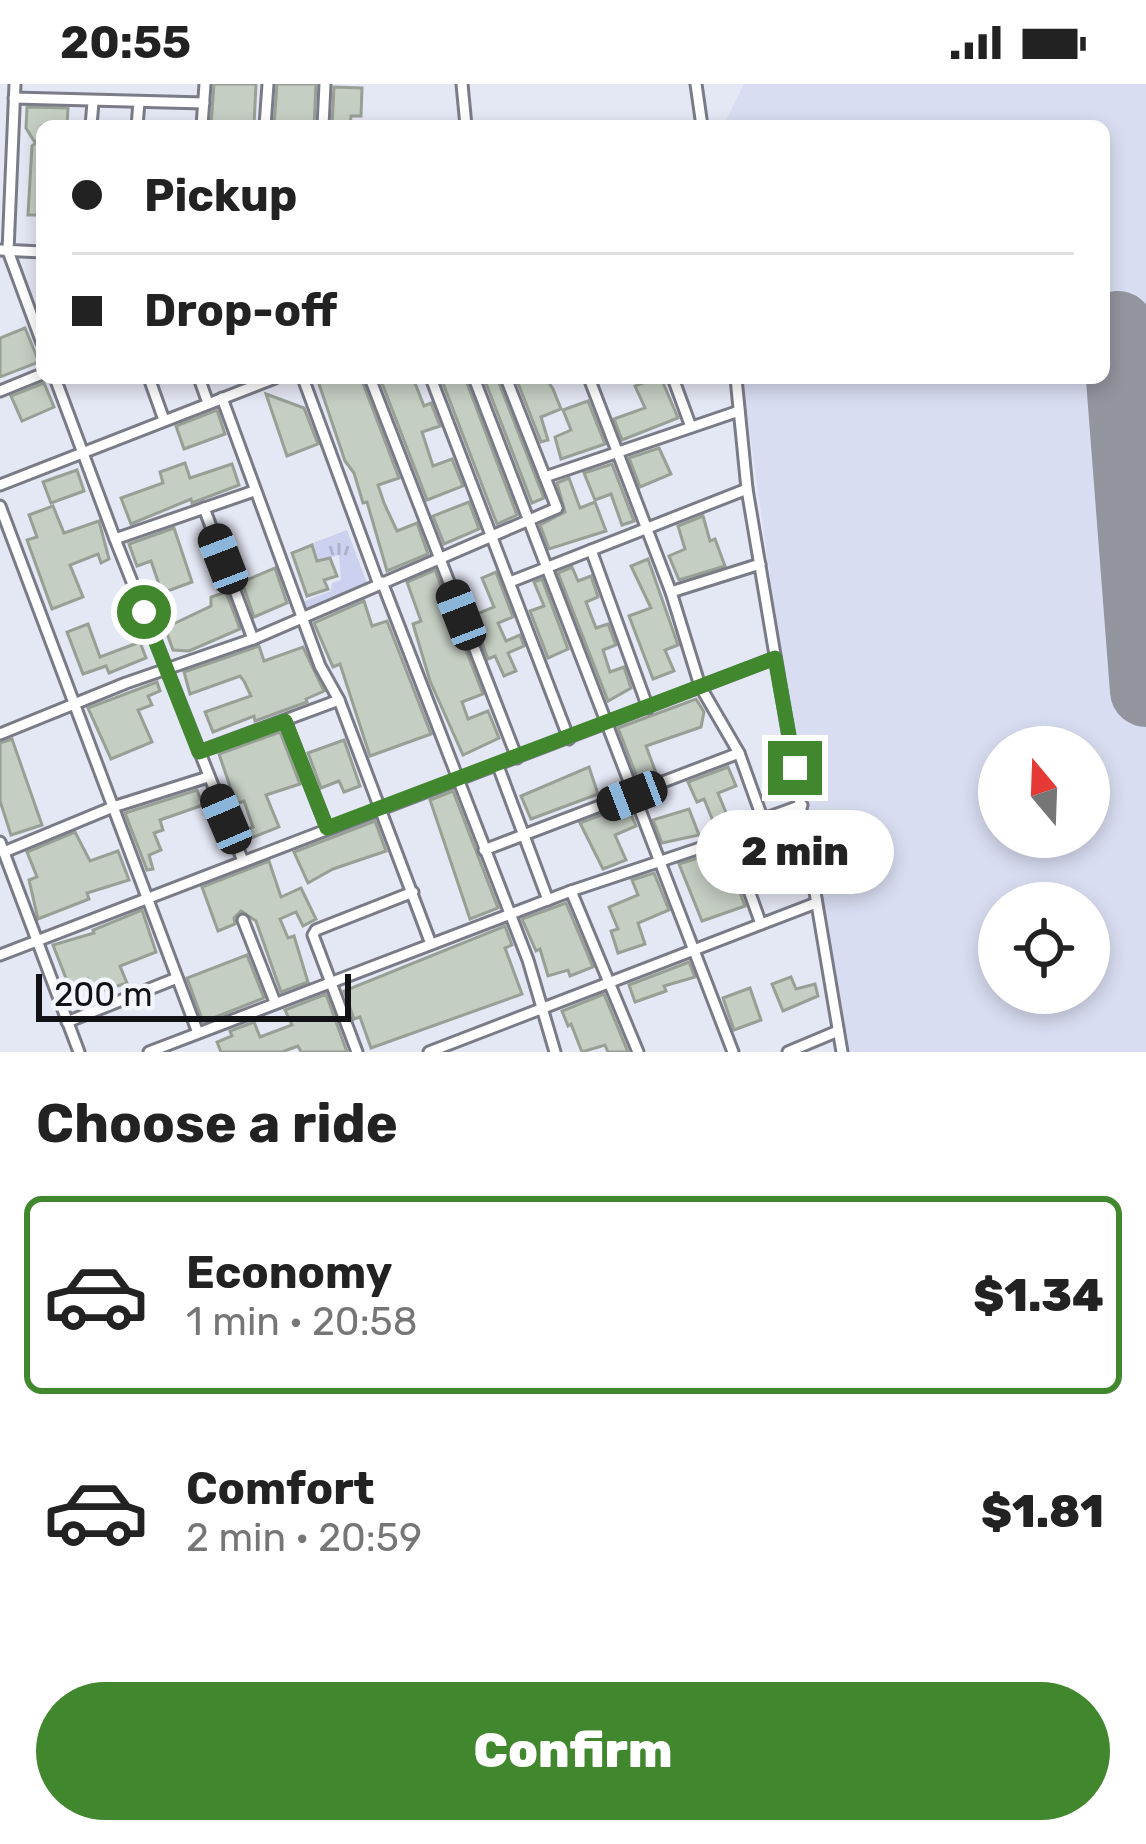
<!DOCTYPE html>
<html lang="en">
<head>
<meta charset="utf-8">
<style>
	:root { --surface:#fff; --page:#f6f6f6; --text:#222; --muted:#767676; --line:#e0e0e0; --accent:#41872d }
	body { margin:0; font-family:Rubik,sans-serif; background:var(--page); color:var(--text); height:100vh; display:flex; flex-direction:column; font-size:45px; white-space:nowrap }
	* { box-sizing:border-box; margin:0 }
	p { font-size:39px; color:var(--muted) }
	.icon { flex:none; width:66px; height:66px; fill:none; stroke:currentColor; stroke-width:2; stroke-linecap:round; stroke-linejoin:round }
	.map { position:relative; height:968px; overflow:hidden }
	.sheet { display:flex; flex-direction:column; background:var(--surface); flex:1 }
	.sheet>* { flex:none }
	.hud { position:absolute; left:36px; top:36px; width:1074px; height:264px; border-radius:18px; box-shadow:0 6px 18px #0003; display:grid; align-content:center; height:264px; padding:0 36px; background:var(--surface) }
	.needle { width:78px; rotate:341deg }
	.buttons { position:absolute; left:978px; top:642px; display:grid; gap:24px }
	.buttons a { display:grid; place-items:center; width:132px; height:132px; border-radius:50%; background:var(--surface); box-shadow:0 6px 18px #0003; font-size:60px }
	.scale { position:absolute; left:36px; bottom:30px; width:315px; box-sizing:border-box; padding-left:12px; border:6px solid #111216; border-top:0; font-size:33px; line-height:42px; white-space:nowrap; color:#111216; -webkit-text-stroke:9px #f3f5fd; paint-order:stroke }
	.end { position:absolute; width:54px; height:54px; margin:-27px; border:15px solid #41872d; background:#fff; box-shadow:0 0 0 6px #fff }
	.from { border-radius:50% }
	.bubble { position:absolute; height:84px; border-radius:42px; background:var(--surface); box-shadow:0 6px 18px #0003; font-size:39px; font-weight:800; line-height:84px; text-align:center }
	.car { position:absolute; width:36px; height:72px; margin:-36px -18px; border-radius:15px; box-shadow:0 0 9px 3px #0007; background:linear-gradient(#222 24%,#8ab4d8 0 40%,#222 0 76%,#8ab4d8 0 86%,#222 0) }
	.hud b { display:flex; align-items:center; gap:42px; height:114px; font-size:45px }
	.hud b+b { border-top:3px solid var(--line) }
	.hud i { width:30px; height:30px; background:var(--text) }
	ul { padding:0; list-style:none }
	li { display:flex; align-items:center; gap:36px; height:198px; margin:0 24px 18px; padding:0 12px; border:6px solid transparent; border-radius:18px }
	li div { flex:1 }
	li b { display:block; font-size:45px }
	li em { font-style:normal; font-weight:800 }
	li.on { border-color:var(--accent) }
	li>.icon { width:108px; height:108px; stroke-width:1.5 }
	h2 { padding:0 36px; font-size:54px; line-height:144px }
	.cta { display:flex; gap:24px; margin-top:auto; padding:24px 36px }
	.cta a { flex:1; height:138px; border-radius:72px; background:var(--accent); color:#fff; font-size:48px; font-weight:800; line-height:138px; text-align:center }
	.status { display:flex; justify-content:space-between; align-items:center; height:84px; padding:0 60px; background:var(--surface); direction:ltr }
	.status svg { height:33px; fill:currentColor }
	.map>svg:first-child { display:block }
	.built { fill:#d8ddf1; fill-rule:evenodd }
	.grass { fill:url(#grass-tufts) }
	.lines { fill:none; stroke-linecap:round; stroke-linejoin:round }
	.runway { stroke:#92949e; stroke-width:72 }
	.building { fill:#c5cec3; stroke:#98a096; stroke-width:3 }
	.street-casing { stroke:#797c87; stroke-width:15 }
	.street { stroke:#fff; stroke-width:9 }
	.route { stroke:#41872d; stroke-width:15 }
</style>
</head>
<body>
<div class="status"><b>20:55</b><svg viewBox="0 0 49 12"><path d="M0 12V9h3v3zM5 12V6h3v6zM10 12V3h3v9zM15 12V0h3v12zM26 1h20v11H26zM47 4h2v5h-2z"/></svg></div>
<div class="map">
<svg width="1146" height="968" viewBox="0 0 1146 968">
	<defs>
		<pattern id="grass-tufts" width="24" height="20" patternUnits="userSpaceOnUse" patternTransform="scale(3)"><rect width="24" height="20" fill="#cbd1ee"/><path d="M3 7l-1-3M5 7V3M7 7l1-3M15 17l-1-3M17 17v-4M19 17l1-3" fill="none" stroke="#adb2cb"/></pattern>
	</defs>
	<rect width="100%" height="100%" fill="#e4e7f4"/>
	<path class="built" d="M744 0H1146V968H849L778 548 742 294H1104V42H723ZM999 663H1089V753H999ZM999 819H1089V909H999Z"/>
	<path class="grass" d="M347 446 368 502 305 525 302 518 331 507 332 499 341 496 339 471 319 477 313 459Z"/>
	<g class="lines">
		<path class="runway" d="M1118 243 1146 607"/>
	</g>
	<g class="building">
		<path d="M214 0H256L254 41 211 42Z"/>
		<path d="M277 0H316L314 42H274Z"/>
		<path d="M334 3 362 4 361 32H351L350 42H332Z"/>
		<path d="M27 23 68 24 67 42H42V131H28L32 62 38 57H34L26 44Z"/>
		<path d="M25 244 39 278 0 293V254Z"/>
		<path d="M317 294 340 297 361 294 399 394 378 401 384 419 397 447 417 439 428 470 387 487 367 418 363 419 354 389 345 377Z"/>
		<path d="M380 294H413L424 322 431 319 440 342 422 348 433 382 452 375 463 402 427 416Z"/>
		<path d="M441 294H465L517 431 497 440Z"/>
		<path d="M484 294H497L544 414 532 419Z"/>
		<path d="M516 294H546L553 305 561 325 541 333 548 356 541 358Z"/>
		<path d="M655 294H661L678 334 622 356 614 335 645 324 635 302Z"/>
		<path d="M44 299 54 323 22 337 11 312Z"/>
		<path d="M266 310 304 324 318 360 287 372Z"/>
		<path d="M588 317 605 360 561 375 555 353 571 346 563 326Z"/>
		<path d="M217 326 225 350 184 365 176 342Z"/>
		<path d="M659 364 671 390 640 403 629 374Z"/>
		<path d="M185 379 190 394 232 380 239 401 192 419 191 415 131 440 121 414 163 399 160 388Z"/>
		<path d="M612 380 634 437 622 441 611 410 595 416 584 389Z"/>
		<path d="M77 386 84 407 51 419 43 398Z"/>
		<path d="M569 394 580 424 595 418 606 447 549 465 540 441 565 428 557 399Z"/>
		<path d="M469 418 479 445 444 460 433 432Z"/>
		<path d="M53 422 64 449 99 437 109 475 101 479 98 470 70 481 83 513 52 525 27 456 37 453 29 431Z"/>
		<path d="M703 432 710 457 715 455 725 482 679 496 669 472 685 465 678 442Z"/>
		<path d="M174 444 192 498 162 509 151 477 137 482 129 460Z"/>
		<path d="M312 461 317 477 330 474 337 492 324 496 328 505 307 512 292 469Z"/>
		<path d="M648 475 678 561 665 566 674 587 653 595 629 532 651 524 631 482Z"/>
		<path d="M572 483 578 497 591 492 598 513 586 518 596 544 608 540 616 561 603 566 610 588 624 583 631 604 608 617 558 489Z"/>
		<path d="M275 484 287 519 254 533 242 498Z"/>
		<path d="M435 486 483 610 462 618 468 635 488 627 499 654 463 671 430 597 413 540 421 537 407 498Z"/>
		<path d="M496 488 513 533 498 539 506 557 520 551 524 562 508 569 516 587 504 592 495 572 488 575 472 532 494 523 482 494Z"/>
		<path d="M542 495 568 565 548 574 530 527 544 522 534 498Z"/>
		<path d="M226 508 240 545 189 567 173 566 165 544 211 522V513Z"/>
		<path d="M364 517 372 542 387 537 431 650 370 672 340 580 333 583 314 539Z"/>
		<path d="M88 540 100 573 140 558 146 574 109 589 106 582 83 590 67 548Z"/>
		<path d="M259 562 264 577 303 563 324 607 306 615 307 618 255 637 254 632 213 648 205 628 251 612 244 597 240 592 190 610 184 588Z"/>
		<path d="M157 598 160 607 148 612 152 621 138 626 152 658 111 675 88 624Z"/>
		<path d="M696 615 704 628 701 643 646 662 656 689 638 696 618 644Z"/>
		<path d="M280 648 300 700 266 711 279 743 246 756 243 747 253 743 244 717 236 720 219 670Z"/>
		<path d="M12 655 42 741 11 751 0 717V659Z"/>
		<path d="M344 656 360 702 344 708 339 697 321 704 308 669Z"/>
		<path d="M589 683 598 710 531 735 521 712Z"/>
		<path d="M728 683 736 702 718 709 729 736 715 742 704 715 697 718 688 698Z"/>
		<path d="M197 706 203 721 160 736 163 746 154 749 161 766 149 771 153 785 147 786 125 729Z"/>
		<path d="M453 707 498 824 470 835 430 716Z"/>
		<path d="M627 721 636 742 615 751 626 776 603 785 580 739Z"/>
		<path d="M689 725 699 751 662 759 653 736Z"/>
		<path d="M375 737 386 767 333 785 308 799 294 768Z"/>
		<path d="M779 739 789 766 796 764 804 795 788 800 785 792 762 801 745 751Z"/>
		<path d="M75 748 90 777 118 767 129 796 87 809 89 815 38 835 29 796 37 793 27 768Z"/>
		<path d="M698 774 710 798 733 790 745 822 702 837 679 780Z"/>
		<path d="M269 777 281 813 301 804 316 835 303 842 296 828 280 835 288 854 294 852 308 898 281 908 256 837 241 827 234 834 235 840 218 847 202 803Z"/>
		<path d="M654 789 669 826 638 839 645 860 618 869 611 847 618 845 609 823 638 811 632 796Z"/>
		<path d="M566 819 593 883 570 892 568 886 548 892 540 865 536 867 522 835Z"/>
		<path d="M142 826 156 868 120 882 127 899 94 909 88 895 69 902 53 861 94 849 93 846Z"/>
		<path d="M505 842 512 861 505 864 522 910 371 964 360 933 354 935 344 907Z"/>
		<path d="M247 871 264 914 203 938 187 894Z"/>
		<path d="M689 878 695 893 664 902 666 907 635 918 629 901Z"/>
		<path d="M791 893 796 905 815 900 818 912 783 927 772 900Z"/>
		<path d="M750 904 761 936 734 946 723 914Z"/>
		<path d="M326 910 347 968H301L298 962 282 968H221L217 958 232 952 230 947 254 938 260 953 292 941 285 926Z"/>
		<path d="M604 910 628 968H608L605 961 582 968 571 940 568 942 562 927Z"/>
	</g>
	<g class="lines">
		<g class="street-casing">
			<g id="street">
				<path d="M15 0 8 167 42 259"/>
				<path d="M462 0 466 42"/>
				<path d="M696 0 702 42"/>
				<path d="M14 14 204 19"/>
				<path d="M91 42 93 18"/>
				<path d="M137 42 139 18"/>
				<path d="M202 42 205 0"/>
				<path d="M265 42 268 0"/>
				<path d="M323 42 325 0"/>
				<path d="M0 166 42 168"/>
				<path d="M55 294 115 455 243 777"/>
				<path d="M149 294 164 336"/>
				<path d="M199 294 208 319"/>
				<path d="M303 294 378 498H382L528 876 555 968"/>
				<path d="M370 294 517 674"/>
				<path d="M431 294 569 655"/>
				<path d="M474 294 733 968"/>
				<path d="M589 294 671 508 700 602 739 669 763 736"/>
				<path d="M673 294 691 343"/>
				<path d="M736 294 747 405 842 968"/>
				<path d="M0 307 42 290"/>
				<path d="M222 314 320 582 339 616 431 860"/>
				<path d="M545 393 739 327"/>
				<path d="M0 401 275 294"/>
				<path d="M0 422 198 949"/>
				<path d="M204 424 253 555"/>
				<path d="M115 455 254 407"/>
				<path d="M591 466 648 624"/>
				<path d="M510 498 747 405"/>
				<path d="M671 508 760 480"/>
				<path d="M285 637 327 744"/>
				<path d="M0 650 126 599 253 555 557 424 506 294"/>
				<path d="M199 668 339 616"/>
				<path d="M498 682 548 816"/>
				<path d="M0 758 79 968"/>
				<path d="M484 766 739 669"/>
				<path d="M4 768 113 723 208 693"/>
				<path d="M571 807 638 968"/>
				<path d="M243 836 275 918"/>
				<path d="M761 840 730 754 739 744 802 721"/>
				<path d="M0 871 775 574"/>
				<path d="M67 938 177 894"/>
				<path d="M149 968 571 807 730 754"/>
				<path d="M357 968 313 851 316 846 413 808"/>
				<path d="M429 968 816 819"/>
				<path d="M788 968 838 947"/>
			</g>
		</g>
		<use href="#street" class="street"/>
	</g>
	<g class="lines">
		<path class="route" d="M144 528 199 668 285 637 327 744 775 574 795 684"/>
	</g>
</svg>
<div class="buttons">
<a><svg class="needle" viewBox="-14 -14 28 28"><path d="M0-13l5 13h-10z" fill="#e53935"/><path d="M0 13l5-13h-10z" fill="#767676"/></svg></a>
<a><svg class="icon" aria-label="locate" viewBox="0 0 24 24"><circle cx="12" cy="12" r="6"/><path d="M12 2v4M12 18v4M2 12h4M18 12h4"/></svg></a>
</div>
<div class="scale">200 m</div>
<i class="end from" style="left:144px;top:528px"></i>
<i class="end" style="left:795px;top:684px"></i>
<div class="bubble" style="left:696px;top:726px;width:198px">2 min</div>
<i class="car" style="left:223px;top:475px;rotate:339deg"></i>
<i class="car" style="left:461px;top:531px;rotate:339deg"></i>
<i class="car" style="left:632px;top:712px;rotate:249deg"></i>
<i class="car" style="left:226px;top:735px;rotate:337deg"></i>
<div class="hud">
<b><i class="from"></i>Pickup</b>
<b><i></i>Drop-off</b>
</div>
</div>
<section class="sheet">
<h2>Choose a ride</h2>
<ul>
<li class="on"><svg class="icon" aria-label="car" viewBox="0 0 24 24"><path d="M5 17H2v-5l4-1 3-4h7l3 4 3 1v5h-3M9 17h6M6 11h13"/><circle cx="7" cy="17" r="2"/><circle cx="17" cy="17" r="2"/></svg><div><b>Economy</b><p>1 min · 20:58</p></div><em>$1.34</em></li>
<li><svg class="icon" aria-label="car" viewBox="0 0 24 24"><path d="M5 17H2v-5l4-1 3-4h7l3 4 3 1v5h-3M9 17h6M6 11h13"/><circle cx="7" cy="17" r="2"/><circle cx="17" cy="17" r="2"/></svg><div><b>Comfort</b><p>2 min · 20:59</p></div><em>$1.81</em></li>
</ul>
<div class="cta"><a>Confirm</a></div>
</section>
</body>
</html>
